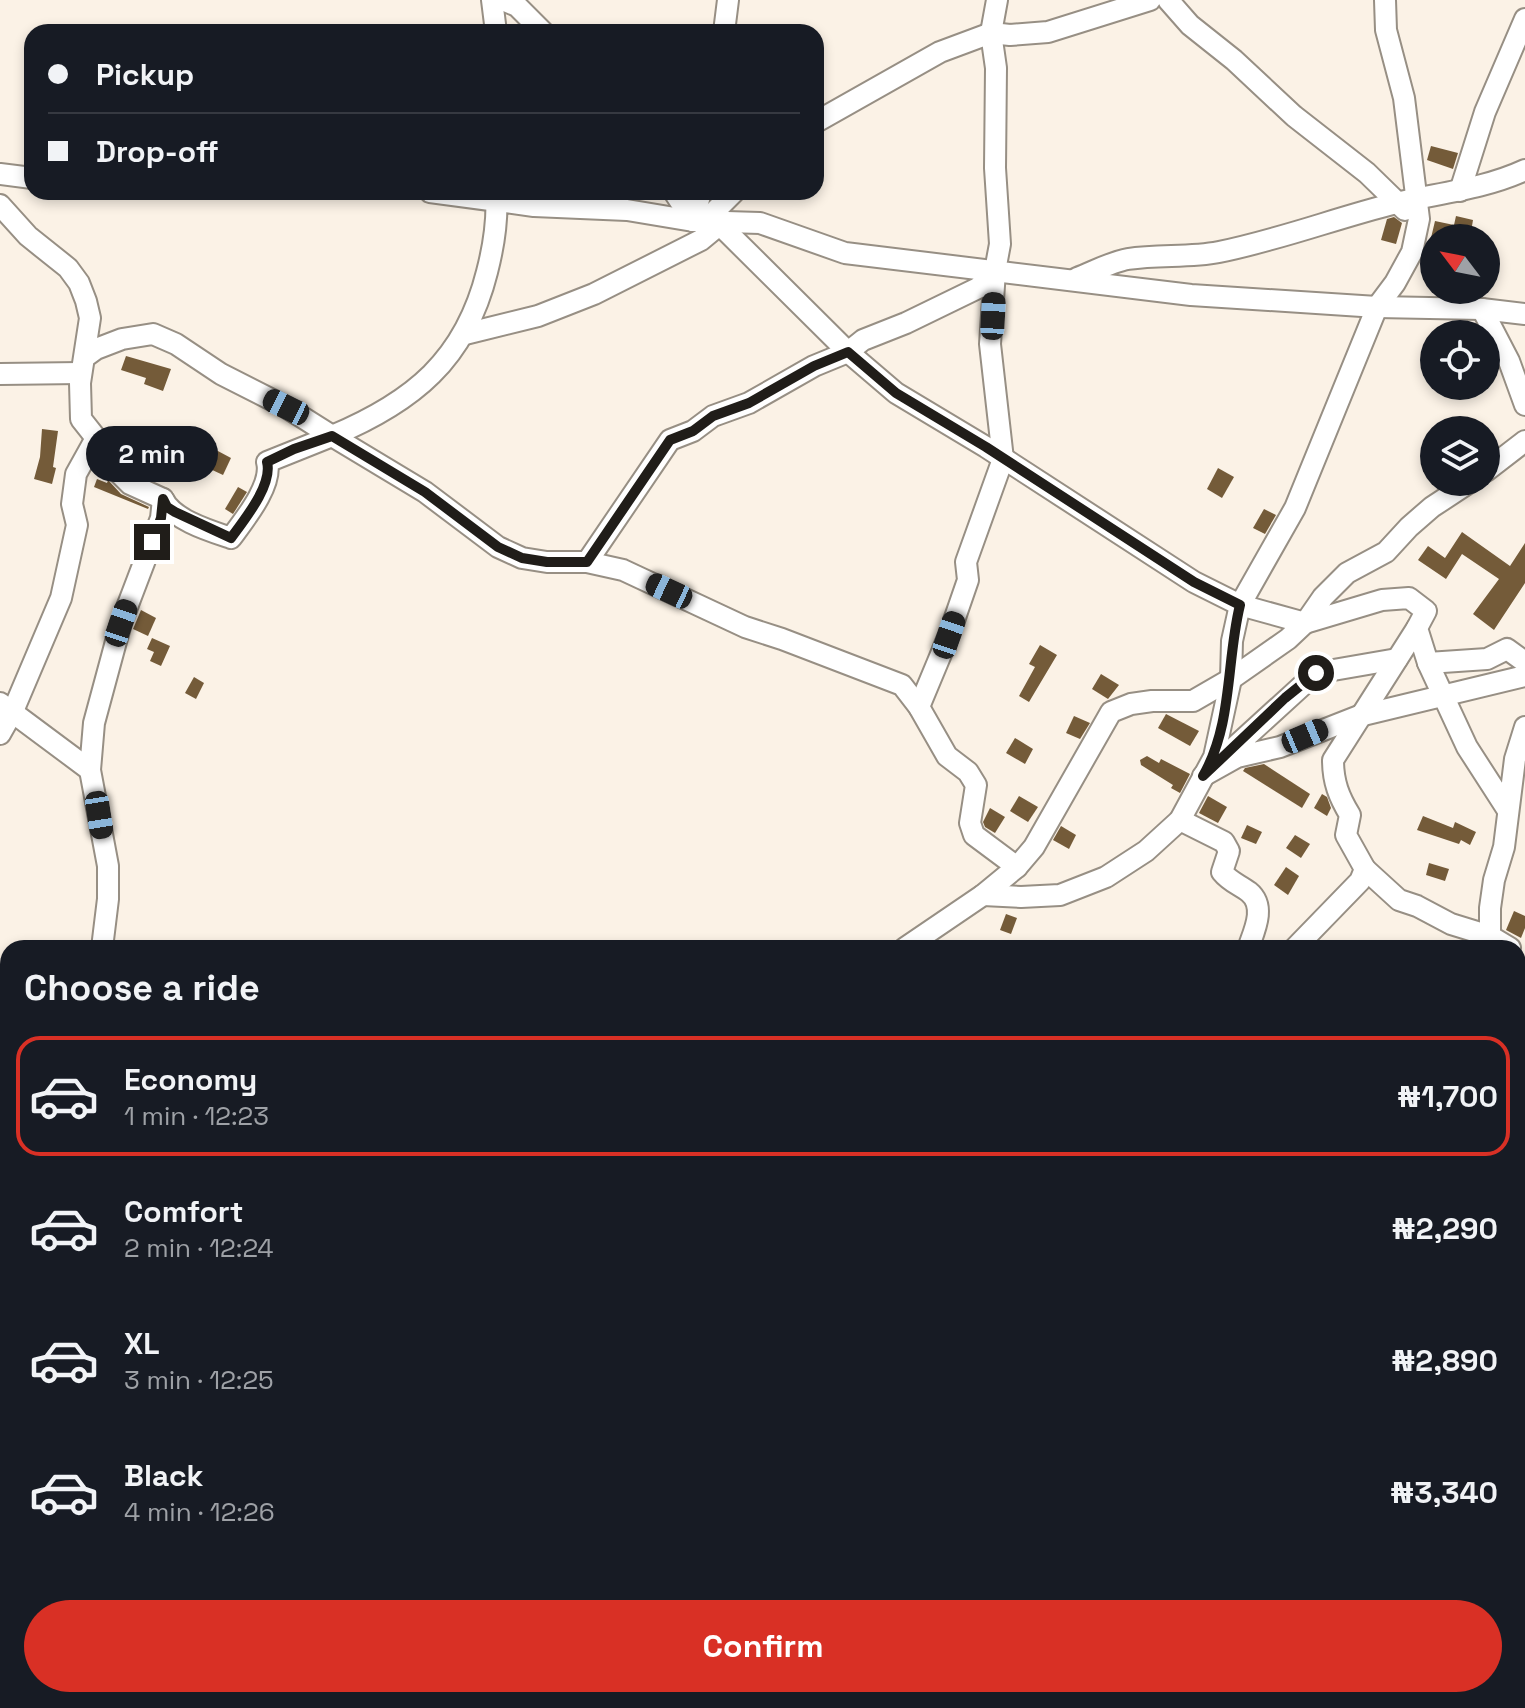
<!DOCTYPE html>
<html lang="en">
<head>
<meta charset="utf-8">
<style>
	:root { --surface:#171b24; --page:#242831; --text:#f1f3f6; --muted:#9ea1a6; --line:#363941; --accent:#d93025 }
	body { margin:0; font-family:"Space Grotesk",sans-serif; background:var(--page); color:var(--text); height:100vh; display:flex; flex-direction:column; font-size:30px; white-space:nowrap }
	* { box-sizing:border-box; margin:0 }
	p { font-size:26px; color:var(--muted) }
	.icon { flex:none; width:44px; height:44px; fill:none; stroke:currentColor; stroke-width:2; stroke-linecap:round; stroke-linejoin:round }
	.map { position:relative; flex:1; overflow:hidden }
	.panel { position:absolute; left:0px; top:940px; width:1526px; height:768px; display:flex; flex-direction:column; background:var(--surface); border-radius:24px 24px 0 0; box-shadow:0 4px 12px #0003 }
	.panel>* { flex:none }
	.guide { position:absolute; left:24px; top:24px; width:800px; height:176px; border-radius:24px; box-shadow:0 4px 12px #0003; display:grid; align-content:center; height:176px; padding:0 24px; background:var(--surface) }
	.needle { width:52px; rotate:302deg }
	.tools { position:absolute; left:1420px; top:224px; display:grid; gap:16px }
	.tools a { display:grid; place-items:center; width:80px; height:80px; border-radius:50%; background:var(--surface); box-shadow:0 4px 12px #0003; font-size:40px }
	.end { position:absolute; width:36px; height:36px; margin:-18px; border:10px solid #201d19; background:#fff; box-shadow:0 0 0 4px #fff }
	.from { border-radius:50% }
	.bubble { position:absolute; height:56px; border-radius:28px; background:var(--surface); box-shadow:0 4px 12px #0003; font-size:26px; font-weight:600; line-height:56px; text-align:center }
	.car { position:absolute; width:24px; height:48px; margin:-24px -12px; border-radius:10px; box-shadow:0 0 6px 2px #0007; background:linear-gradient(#222 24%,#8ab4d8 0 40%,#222 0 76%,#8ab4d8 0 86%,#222 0) }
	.guide b { display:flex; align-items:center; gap:28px; height:76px; font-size:30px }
	.guide b+b { border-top:2px solid var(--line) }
	.guide i { width:20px; height:20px; background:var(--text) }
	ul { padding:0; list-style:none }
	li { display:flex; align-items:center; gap:24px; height:120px; margin:0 16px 12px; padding:0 8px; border:4px solid transparent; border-radius:24px }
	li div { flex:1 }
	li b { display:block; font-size:30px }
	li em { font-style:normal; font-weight:600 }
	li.selected { border-color:var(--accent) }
	li>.icon { width:72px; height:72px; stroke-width:1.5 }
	h2 { padding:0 24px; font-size:36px; line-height:96px }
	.cta { display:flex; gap:16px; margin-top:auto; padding:16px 24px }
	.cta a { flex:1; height:92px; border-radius:48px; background:var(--accent); color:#fff; font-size:32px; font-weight:600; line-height:92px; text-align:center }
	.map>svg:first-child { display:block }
	.building { fill:#745b39 }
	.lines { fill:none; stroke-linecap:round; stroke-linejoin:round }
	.minor-casing { stroke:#978f84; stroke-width:24 }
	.minor { stroke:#fff; stroke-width:20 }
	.route { stroke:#201d19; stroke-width:10 }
</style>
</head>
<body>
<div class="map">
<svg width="1525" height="1708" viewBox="0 0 1525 1708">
	<rect width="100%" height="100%" fill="#fbf2e6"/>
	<g class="building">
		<path d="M1431 146 1458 153 1453 169 1427 160Z"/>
		<path d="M1456 216 1473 220 1470 238 1446 236 1445 238H1431L1435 221 1454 225Z"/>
		<path d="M1394 217 1402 223 1396 244 1381 240 1387 219Z"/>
		<path d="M126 356 171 369 163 391 144 384 146 378 121 370Z"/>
		<path d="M42 429 58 431 53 467 56 468 52 484 34 479 40 457Z"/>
		<path d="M169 437 197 452 192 463 163 449Z"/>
		<path d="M216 450 231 458 223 475 208 468Z"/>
		<path d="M1218 468 1234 477 1222 498 1207 489Z"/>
		<path d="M97 479 107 483 108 480 121 494 149 507 148 509 94 487Z"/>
		<path d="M238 487 247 492 233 514 225 509Z"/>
		<path d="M1264 509 1276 515 1265 534 1253 528Z"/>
		<path d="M1462 532 1510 566 1525 543V583L1494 630 1473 614 1499 579 1462 554 1446 579 1418 560 1428 546 1445 558Z"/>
		<path d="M141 610 156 618 148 636 133 629Z"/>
		<path d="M152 638 170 646 161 666 150 661 154 652 147 649Z"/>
		<path d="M1040 645 1057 655 1029 702 1019 696 1035 667 1029 664Z"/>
		<path d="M1101 674 1119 685 1108 699 1092 689Z"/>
		<path d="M194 677 204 683 196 699 185 693Z"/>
		<path d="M1166 714 1199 731 1190 746 1158 728Z"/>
		<path d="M1074 716 1090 723 1080 739 1066 733Z"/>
		<path d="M1015 738 1033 749 1025 764 1006 753Z"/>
		<path d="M1147 756 1159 763 1161 759 1190 774 1180 793 1171 788 1173 785 1141 765 1140 760Z"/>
		<path d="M1264 764 1310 794 1302 808 1243 771 1245 768Z"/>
		<path d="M1322 794 1327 797 1331 808 1327 816 1314 808Z"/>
		<path d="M1019 796 1038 807 1028 822 1010 811Z"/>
		<path d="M1208 796 1227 807 1218 823 1199 813Z"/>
		<path d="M990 808 1005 817 995 833 985 827 983 822Z"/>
		<path d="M1423 816 1453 828 1455 822 1476 832 1470 845 1461 840 1459 844 1417 830Z"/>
		<path d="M1247 825 1262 832 1256 844 1241 838Z"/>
		<path d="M1061 826 1076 835 1069 849 1053 840Z"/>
		<path d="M1295 835 1310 844 1301 858 1286 848Z"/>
		<path d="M1429 863 1449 869 1445 881 1426 875Z"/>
		<path d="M1286 867 1299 876 1288 895 1274 885Z"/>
		<path d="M1514 911 1525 916V928L1521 938 1506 930Z"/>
		<path d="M1006 914 1017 918 1011 934 1000 930Z"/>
	</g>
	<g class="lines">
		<g class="minor-casing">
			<g id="minor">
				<path d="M492 0 496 32"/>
				<path d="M503 0 517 6 543 32"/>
				<path d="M1168 0 1190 25 1234 60 1294 116 1367 173 1405 210"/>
				<path d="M724 32 728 0"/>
				<path d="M816 122 940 52 991 33 1010 35 1048 32 1150 0"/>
				<path d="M0 174 32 178"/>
				<path d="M1460 191 1485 112 1525 19"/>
				<path d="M430 192 534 206 627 210 693 221 760 223 845 253 1191 295 1377 307 1482 309 1525 314"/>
				<path d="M674 192 693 221 713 213 734 192"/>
				<path d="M0 205 28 236 68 268 79 283 86 301 90 318 80 383 81 419 96 438 101 455 130 484 163 499C173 520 210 531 231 538 244 520 273 485 267 462L332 436 286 407 221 374 176 344 153 334 122 339 96 349 85 357"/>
				<path d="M693 221 701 192"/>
				<path d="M716 221 848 352 896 393 986 447 1194 582 1240 605 1305 623 1382 600 1409 598 1426 611 1417 628 1428 663 1487 659 1507 649 1525 662"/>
				<path d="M1077 278C1093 272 1111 262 1128 259 1159 254 1189 258 1219 252 1279 240 1336 218 1396 203 1439 193 1484 189 1525 170"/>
				<path d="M1482 309 1509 361 1525 405"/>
				<path d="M465 334 538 316 594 294 701 240 724 221"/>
				<path d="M0 374 81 373"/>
				<path d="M332 436 425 492 498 547 522 558 547 562H587L623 570 745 627 782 639 902 685 919 707 947 756 968 772 976 785 970 823 974 835 1017 867"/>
				<path d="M332 436C413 402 465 360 487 272 494 245 498 219 496 192"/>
				<path d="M1486 471 1525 441"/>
				<path d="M587 562 670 440 693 431 713 416 749 403 814 366 848 352 863 340 906 323 978 288 995 271 1000 244 995 168 996 68 991 33 997 0"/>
				<path d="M1397 659 1316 673 1203 776 1237 757 1280 747 1359 716 1525 676"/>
				<path d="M1428 663 1467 747 1507 809"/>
				<path d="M0 703 90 770"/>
				<path d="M919 707 949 635 968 580 966 562 1003 459 990 344 995 271"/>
				<path d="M0 734 13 711 61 598 77 525 72 504 76 474 96 438"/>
				<path d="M1180 820 1224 842 1229 851 1222 872C1230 882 1240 885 1249 892 1265 905 1256 927 1250 943L1254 948"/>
				<path d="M1365 869 1399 900 1417 906 1451 924 1490 936"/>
				<path d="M983 895 1021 897 1060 895 1106 877 1146 851 1180 820 1214 757 1231 679 1232 641 1240 605 1295 508 1377 307 1395 283 1412 252 1419 219 1404 98 1386 30 1385 0"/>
				<path d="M102 948 108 899V866L90 770 94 723 121 623 161 518 163 499"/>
				<path d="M905 948 983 895 1017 867 1034 847 1111 712 1131 704 1152 701H1193L1231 679 1288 639 1305 623 1323 597 1347 573 1386 552 1409 527 1432 507 1470 482"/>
				<path d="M1295 948 1360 881 1365 869 1346 835 1350 815C1339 797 1333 782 1333 760L1417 628"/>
				<path d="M1510 948 1490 936V908L1494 880 1504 847 1515 759 1525 727"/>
				<path d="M1518 1127 1525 1122"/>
				<path d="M0 1189 8 1179"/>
				<path d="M1518 1310 1525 1316"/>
				<path d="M0 1381 8 1377"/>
				<path d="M1329 1700V1708"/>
				<path d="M192 1708 195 1700"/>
				<path d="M452 1708 484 1700"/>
				<path d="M973 1708 977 1700"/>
				<path d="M1524 1708 1525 1706"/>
			</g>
		</g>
		<use href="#minor" class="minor"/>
	</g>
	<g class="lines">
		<path class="route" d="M152 542 161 518 163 499 167 507 175 512 231 538C244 520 273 485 267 462L294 449 332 436 425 492 498 547 522 558 547 562H587L670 440 693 431 713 416 749 403 814 366 848 352 896 393 986 447 1194 582 1240 605C1226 662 1233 724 1203 776L1285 698 1316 673"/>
	</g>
</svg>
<div class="tools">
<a><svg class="needle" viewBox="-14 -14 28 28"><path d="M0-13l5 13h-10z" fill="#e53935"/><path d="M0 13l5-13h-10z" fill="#9ea1a6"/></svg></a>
<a><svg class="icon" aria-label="locate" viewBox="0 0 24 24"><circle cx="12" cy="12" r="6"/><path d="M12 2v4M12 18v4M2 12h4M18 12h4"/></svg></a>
<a><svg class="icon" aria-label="layers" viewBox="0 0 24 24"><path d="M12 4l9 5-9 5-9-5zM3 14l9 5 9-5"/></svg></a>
</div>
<i class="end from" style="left:1316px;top:673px"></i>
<i class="end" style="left:152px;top:542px"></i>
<div class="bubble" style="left:86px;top:426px;width:132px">2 min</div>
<i class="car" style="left:993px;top:316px;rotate:3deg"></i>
<i class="car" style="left:286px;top:407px;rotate:296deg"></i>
<i class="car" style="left:669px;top:591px;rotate:295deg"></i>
<i class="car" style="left:121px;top:623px;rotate:19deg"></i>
<i class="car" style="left:949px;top:635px;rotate:19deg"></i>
<i class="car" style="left:1305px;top:736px;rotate:67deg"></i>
<i class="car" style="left:99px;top:815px;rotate:171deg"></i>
<div class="guide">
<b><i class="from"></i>Pickup</b>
<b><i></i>Drop-off</b>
</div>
<section class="panel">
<h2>Choose a ride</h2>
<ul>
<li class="selected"><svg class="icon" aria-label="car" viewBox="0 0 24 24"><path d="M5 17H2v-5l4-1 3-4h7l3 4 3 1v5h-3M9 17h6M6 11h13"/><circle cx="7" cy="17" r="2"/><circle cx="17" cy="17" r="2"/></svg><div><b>Economy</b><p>1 min · 12:23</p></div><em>₦1,700</em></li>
<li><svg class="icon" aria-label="car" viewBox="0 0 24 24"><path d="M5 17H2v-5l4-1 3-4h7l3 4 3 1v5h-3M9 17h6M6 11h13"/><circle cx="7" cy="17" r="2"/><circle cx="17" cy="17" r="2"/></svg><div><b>Comfort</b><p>2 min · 12:24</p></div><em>₦2,290</em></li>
<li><svg class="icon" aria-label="car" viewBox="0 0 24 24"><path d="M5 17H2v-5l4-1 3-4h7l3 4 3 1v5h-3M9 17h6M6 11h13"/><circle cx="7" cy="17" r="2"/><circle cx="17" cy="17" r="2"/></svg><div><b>XL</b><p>3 min · 12:25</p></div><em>₦2,890</em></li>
<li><svg class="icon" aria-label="car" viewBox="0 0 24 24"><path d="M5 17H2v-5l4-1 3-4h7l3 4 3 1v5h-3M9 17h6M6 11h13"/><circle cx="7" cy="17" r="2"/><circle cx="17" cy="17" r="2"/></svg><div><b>Black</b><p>4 min · 12:26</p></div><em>₦3,340</em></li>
</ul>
<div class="cta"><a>Confirm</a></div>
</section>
</div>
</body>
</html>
